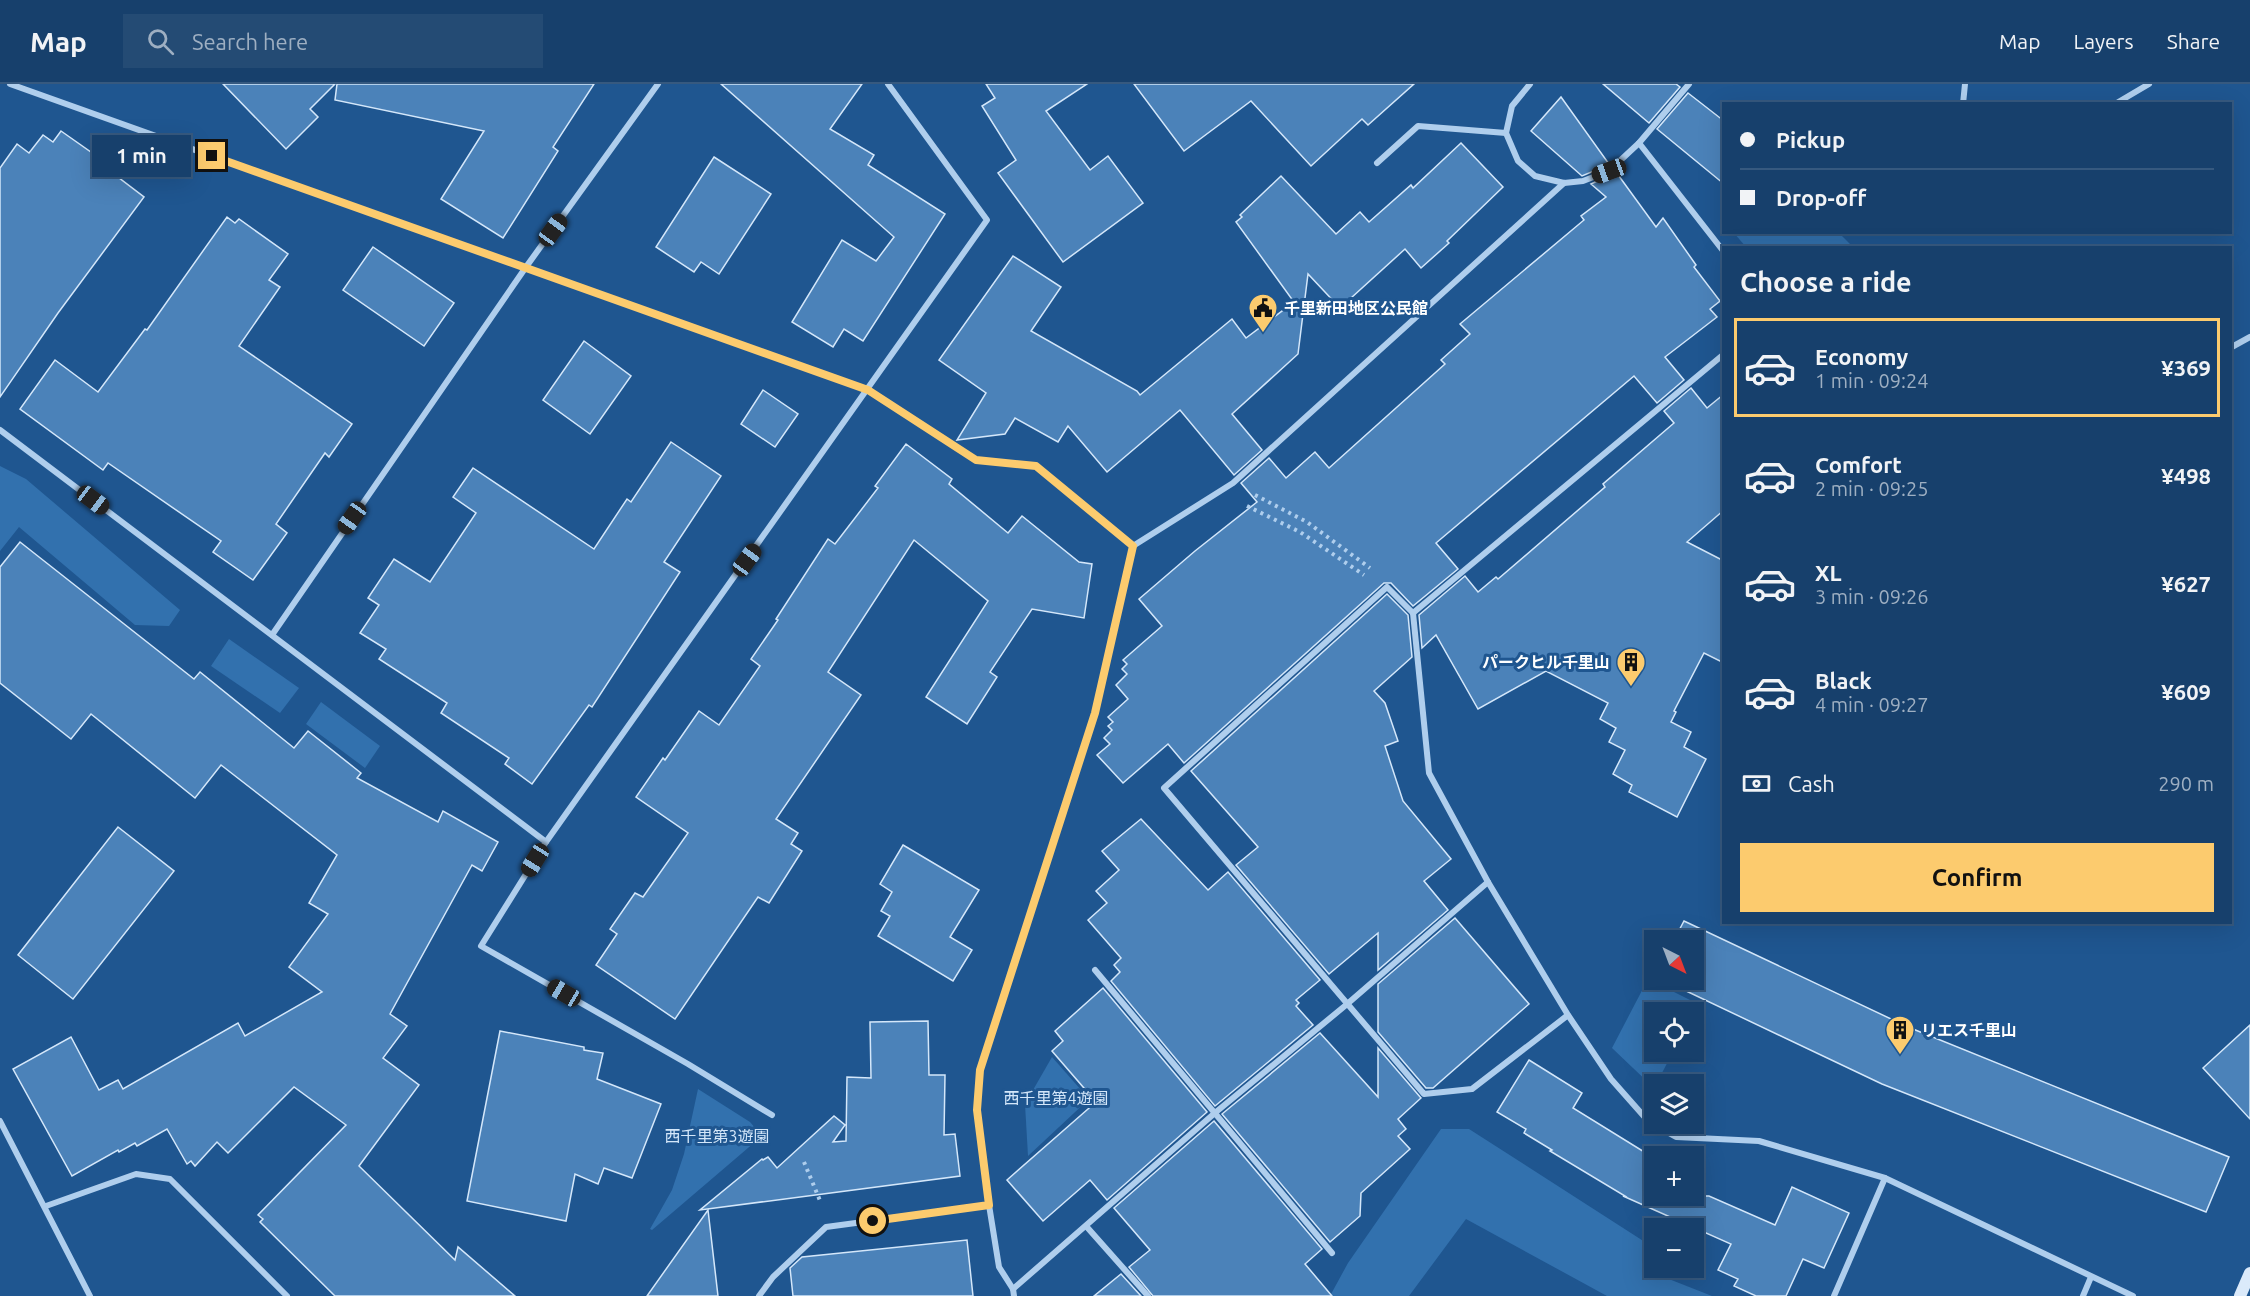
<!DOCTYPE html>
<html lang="en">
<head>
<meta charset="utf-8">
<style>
	:root { --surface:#17406c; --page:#244b74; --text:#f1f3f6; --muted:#9eafc2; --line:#36597f; --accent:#fccb6e }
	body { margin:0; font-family:Ubuntu,"Noto Sans JP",sans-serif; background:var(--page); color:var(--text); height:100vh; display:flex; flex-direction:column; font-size:22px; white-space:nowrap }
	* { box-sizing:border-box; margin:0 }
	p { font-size:20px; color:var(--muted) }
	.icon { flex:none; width:33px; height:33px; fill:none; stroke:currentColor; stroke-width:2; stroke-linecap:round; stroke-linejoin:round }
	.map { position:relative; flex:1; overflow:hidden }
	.drawer { position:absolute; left:1722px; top:162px; width:510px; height:678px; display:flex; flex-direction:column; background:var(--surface); border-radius:0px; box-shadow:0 6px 24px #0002,0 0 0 2px var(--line) }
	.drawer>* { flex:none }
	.guide { position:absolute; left:1722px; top:18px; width:510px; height:132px; border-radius:0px; box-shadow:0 6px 24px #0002,0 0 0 2px var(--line); display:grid; align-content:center; height:132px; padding:0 18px; background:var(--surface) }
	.needle { width:39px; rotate:138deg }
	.tools { position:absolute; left:1644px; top:846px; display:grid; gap:12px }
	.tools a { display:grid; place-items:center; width:60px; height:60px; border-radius:0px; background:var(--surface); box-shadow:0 6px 24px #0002,0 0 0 2px var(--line); font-size:30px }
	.end { position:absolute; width:27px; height:27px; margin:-14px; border:8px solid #fccb6e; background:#111; box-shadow:0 0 0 3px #111 }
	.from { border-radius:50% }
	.bubble { position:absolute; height:42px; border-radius:0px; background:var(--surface); box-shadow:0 6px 24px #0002,0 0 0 2px var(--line); font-size:20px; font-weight:700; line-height:42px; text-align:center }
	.car { position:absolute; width:18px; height:36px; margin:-18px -9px; border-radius:8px; box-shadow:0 0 4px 2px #0007; background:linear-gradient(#222 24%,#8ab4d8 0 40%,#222 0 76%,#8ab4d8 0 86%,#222 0) }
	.guide b { display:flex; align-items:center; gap:21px; height:57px; font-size:22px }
	.guide b+b { border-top:2px solid var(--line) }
	.guide i { width:15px; height:15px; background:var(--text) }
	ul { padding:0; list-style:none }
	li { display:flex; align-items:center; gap:18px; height:99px; margin:0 12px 9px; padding:0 6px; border:3px solid transparent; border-radius:0px }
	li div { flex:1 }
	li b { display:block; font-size:22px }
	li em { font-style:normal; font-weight:700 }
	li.selected { border-color:var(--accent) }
	li>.icon { width:54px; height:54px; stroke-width:1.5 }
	h2 { padding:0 18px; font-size:27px; line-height:72px }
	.pay { display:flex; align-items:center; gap:15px; height:66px; padding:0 18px; font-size:22px }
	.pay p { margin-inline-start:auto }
	.action { display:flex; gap:12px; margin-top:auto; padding:12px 18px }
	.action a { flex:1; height:69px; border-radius:0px; background:var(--accent); color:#111; font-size:24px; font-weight:700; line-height:69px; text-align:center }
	header { display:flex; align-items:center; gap:36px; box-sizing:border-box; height:84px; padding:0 30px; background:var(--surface); border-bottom:2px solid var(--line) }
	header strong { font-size:28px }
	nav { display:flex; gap:33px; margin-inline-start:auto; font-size:21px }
	.search { width:420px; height:54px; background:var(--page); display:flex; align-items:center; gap:15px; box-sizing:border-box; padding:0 21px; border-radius:0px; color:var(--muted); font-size:22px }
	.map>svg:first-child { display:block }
	.green { fill:#3271ae }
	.building { fill:#4b82b9; stroke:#d4e7fa; stroke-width:1.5 }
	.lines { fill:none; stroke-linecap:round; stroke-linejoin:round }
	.path { stroke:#afceed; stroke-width:4; stroke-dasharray:3 4.5; stroke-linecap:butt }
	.minor { stroke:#afceed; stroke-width:6 }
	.secondary { stroke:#dbeafa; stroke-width:12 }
	.route { stroke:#fccb6e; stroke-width:8 }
	.labels { text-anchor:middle; stroke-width:6; stroke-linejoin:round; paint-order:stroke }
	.poi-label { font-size:16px; font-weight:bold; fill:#fff; stroke:#1f5690; text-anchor:start }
	.park-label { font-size:16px; fill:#d4e7fa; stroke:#1f5690 }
</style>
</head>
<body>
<header>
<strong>Map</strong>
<div class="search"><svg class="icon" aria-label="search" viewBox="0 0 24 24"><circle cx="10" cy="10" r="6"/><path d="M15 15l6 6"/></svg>Search here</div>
<nav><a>Map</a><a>Layers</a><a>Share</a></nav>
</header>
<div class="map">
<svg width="2250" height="1212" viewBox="0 0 2250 1212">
	<rect width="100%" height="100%" fill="#1f5690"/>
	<g class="green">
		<path d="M1734 149H1839L1852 162 1746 163Z"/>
		<path d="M0 382 26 395 180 526 169 542 135 541 19 443 0 467Z"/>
		<path d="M229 555 299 604 280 629 211 582Z"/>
		<path d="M321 618 380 662 365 684 306 640Z"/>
		<path d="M1648 895 1698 920 1694 929 1654 928V968H1673L1654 1004 1612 964Z"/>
		<path d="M1052 973 1089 1015 1028 1072 1025 1020Z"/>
		<path d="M698 1005 750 1038 762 1052 652 1146 650 1145 672 1106 684 1070Z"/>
		<path d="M1441 1045H1469L1648 1160 1646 1186 1712 1212H1607L1466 1135 1409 1212H1330L1348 1179Z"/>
	</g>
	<g class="building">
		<path d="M223 0H335L310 25 318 33 286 65Z"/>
		<path d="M337 0H594L553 63 558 67 503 154 441 115 484 47 335 16Z"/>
		<path d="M721 0H862L830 45 874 71 868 81 945 130 863 257 844 245 833 263 792 238 842 156 876 177 894 153Z"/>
		<path d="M986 0H1087L1046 27 1090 86 1108 72 1143 119 1063 178 998 89 1016 76 982 22 995 14Z"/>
		<path d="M1134 0H1414L1368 41 1362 35 1311 82 1251 17 1184 67Z"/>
		<path d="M1603 0H1676L1680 3 1649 39Z"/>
		<path d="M1688 9 1724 37V100L1657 45Z"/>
		<path d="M1561 13 1609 80 1606 82 1582 92 1531 47Z"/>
		<path d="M61 47 95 71 93 74 144 113 58 229 0 313V84L17 60 29 69 43 51 53 58Z"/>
		<path d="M1461 59 1503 103 1447 157 1449 159 1421 184 1405 165 1340 224 1308 190 1298 270 1232 330 1262 366 1234 391 1180 326 1107 388 1068 342 1058 358 1015 334 1005 350 957 356 986 309 939 276 1013 172 1061 203 1031 247 1137 307 1140 311 1232 235 1246 254 1294 218 1236 138 1242 133 1240 131 1281 92 1336 150 1360 128 1369 138 1411 101 1413 104Z"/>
		<path d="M714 73 771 110 719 190 701 178 694 188 656 163Z"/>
		<path d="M1616 88 1656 143 1663 134 1696 181 1694 183 1720 217 1710 225 1717 233 1665 273 1684 296 1657 319 1634 292 1436 459 1458 485 1413 522 1391 499H1384L1184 679 1168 660 1123 699 1097 671 1110 660 1104 654 1112 646 1108 642 1113 638 1108 633 1128 615 1116 601 1127 590 1122 585 1127 580 1123 576 1162 542 1139 515 1195 467 1257 418 1241 399 1269 374 1286 394 1315 368 1329 384 1445 280 1441 276 1470 250 1460 240 1584 136 1581 132 1606 113 1591 100Z"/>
		<path d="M227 133 235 139 239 135 288 170 269 196 280 203 239 262 352 340 329 373 325 369 276 440 287 449 253 496 213 468 221 457 108 379 103 386 20 325 55 276 98 308 145 245 147 246Z"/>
		<path d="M373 163 454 219 424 262 343 206Z"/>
		<path d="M584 257 631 292 590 350 543 316Z"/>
		<path d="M1691 304 1707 324 1724 310V426L1687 458 1724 477V579L1704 569 1674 627 1676 628 1671 638 1691 648 1684 663 1706 675 1677 733 1629 708 1632 701 1613 690 1625 666 1609 658 1616 644 1600 635 1608 619 1546 587 1478 625 1436 551 1422 564 1419 531 1465 492 1478 508 1496 493 1498 495 1605 403 1603 400 1674 339 1664 327Z"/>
		<path d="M763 306 798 330 775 363 741 340Z"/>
		<path d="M671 358 721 392 664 478 680 488 592 623 589 621 532 700 505 680 509 674 441 629 447 619 379 575 386 565 360 549 379 521 368 514 394 475 430 498 476 429 453 413 473 384 594 465 627 415 631 418Z"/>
		<path d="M906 360 952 395 949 400 1008 449 1022 432 1079 478 1092 480 1084 534 1032 525 990 588 997 593 967 640 926 613 988 517 914 456 828 588 861 611 776 735 798 749 791 760 802 767 769 819 758 813 675 935 596 881 617 850 610 845 635 809 643 813 688 749 636 713 663 674 665 676 699 627 719 641 760 582 751 575 778 536 776 535 828 455 835 460 878 404 875 402Z"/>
		<path d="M20 458 194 595 200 588 294 664 308 647 361 689 357 694 438 738 443 727 498 758 482 787 472 781 390 930 407 942 383 974 419 1001 359 1082 455 1176 458 1163 515 1212H335L260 1138 263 1135 258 1131 346 1041 294 1003 228 1069 217 1058 195 1082 191 1077 187 1080 167 1045 137 1062 135 1059 119 1068 118 1066 72 1092 13 985 71 953 99 1006 118 996 123 1005 238 939 245 952 322 908 289 883 328 830 309 819 337 771 221 681 195 714 91 630 71 655 0 599V483Z"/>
		<path d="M1387 510 1408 531 1412 573 1374 607 1385 619 1398 657 1385 662 1403 717 1451 775 1424 797 1448 826 1378 886V849L1329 890 1236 781 1258 763 1191 687Z"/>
		<path d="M1141 735 1208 806 1228 788 1320 896 1296 916 1299 919 1296 922 1313 941 1215 1022 1111 897 1120 888 1114 881 1121 874 1088 836 1107 819 1096 807 1119 786 1102 767Z"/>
		<path d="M118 743 174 787 73 915 18 871Z"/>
		<path d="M903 761 979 806 950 853 972 866 953 897 878 852 890 832 881 827 892 808 880 800Z"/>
		<path d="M1455 834 1529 920 1433 1004H1426L1378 948V900Z"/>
		<path d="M1684 837 1908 943 2229 1073 2206 1128 1882 1000 1663 896H1694V856H1674Z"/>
		<path d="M1103 904 1207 1028 1107 1116 1090 1096 1043 1137 1007 1096 1096 1018 1052 967 1063 957 1055 947Z"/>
		<path d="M928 937 929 991H945L944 1051 955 1050 960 1092 700 1126 762 1075 763 1076 768 1073 777 1084 834 1032 845 1041 833 1058 846 1057 847 993 871 994 870 938Z"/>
		<path d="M2250 941V1035L2203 984Z"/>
		<path d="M500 947 584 963V966L603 969 597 995 661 1020 632 1094 604 1084 598 1100 575 1090 566 1137 467 1117Z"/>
		<path d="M1320 949 1378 1013V964L1421 1014 1398 1035 1406 1045 1398 1052 1410 1065 1361 1109 1360 1132 1330 1158 1222 1030Z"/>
		<path d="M1529 976 1582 1009 1573 1024 1654 1074V1112H1709L1775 1141 1792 1103 1849 1129 1824 1184 1803 1175 1786 1212H1756L1734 1202 1738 1195 1718 1186 1731 1160 1623 1112H1625L1550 1067 1552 1066 1524 1049 1526 1045 1497 1028Z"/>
		<path d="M1214 1037 1322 1165 1305 1180 1332 1212H1153L1129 1183 1150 1166 1114 1124Z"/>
		<path d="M708 1126 718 1212H647Z"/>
		<path d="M967 1156 973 1212H793L790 1184 802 1173Z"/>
		<path d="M1121 1190 1141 1212H1094Z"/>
	</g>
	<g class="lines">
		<g class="path">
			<path d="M1255 411 1307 438 1370 484"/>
			<path d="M1247 422 1300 448 1364 491"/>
			<path d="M804 1078 821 1119"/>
		</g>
		<g class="minor">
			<path d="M10 0 868 306 976 376 1036 382 1133 462"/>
			<path d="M1530 0 1512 22 1506 49 1518 77 1535 92 1564 99 1583 97 1609 87 1639 59 1689 0"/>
			<path d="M1963 20 1965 0"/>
			<path d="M2115 20 2149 0"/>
			<path d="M1639 59 1724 168"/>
			<path d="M1377 79 1418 42 1506 49"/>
			<path d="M2230 264 2250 253"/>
			<path d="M0 346 546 758"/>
			<path d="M1413 529 1724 270"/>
			<path d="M272 551 526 183 658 0"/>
			<path d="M1095 886 1332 1169"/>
			<path d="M1568 931 1472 1005 1424 1010 1164 704 1387 503 1413 529 1429 689 1488 798 1568 931 1611 995 1649 1038 1676 1053 1759 1057 1885 1094 2133 1212"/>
			<path d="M772 1031 688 980 481 862 546 758 987 136 888 0"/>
			<path d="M0 1037 90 1212"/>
			<path d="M46 1122 136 1090 170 1095 287 1212"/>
			<path d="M1086 1142 1148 1212"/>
			<path d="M1013 1205 1216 1028 1346 921 1488 798"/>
			<path d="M759 1212 773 1193 826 1143 989 1121"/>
			<path d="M1014 1212 1013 1205 999 1183 989 1121 977 1026 980 986 1095 629 1133 462 1233 399 1564 99"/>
			<path d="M1834 1212 1885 1094"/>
			<path d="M2083 1212 2091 1193"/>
		</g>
		<path class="secondary" d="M2240 1212 2250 1189"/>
	</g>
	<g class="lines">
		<path class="route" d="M212 72 868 306 976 376 1036 382 1133 462 1095 629 980 986 977 1026 989 1121 873 1137"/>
	</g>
	<defs>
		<g id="civic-pin" transform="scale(1.5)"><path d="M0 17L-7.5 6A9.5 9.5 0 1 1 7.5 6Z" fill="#fccb6e" stroke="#1f5690"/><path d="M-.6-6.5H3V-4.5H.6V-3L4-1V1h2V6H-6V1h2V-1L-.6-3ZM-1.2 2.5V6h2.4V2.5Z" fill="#111"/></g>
		<g id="building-pin" transform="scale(1.5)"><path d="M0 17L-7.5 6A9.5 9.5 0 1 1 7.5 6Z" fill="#fccb6e" stroke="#1f5690"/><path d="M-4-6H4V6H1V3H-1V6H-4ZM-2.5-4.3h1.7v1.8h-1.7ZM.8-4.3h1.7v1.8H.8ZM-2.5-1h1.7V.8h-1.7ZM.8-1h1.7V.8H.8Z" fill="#111"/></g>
	</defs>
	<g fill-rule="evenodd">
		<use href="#civic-pin" x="1263" y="224"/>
		<use href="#building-pin" x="1631" y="578"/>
		<use href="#building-pin" x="1900" y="946"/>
	</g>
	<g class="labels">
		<g class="poi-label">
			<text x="1284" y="230">千里新田地区公民館</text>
			<text x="1610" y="584" text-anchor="end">パークヒル千里山</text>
			<text x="1921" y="952">リエス千里山</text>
		</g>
		<g class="park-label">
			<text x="1056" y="1020">西千里第4遊園</text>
			<text x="717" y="1058">西千里第3遊園</text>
		</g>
	</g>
</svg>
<div class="tools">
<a><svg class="needle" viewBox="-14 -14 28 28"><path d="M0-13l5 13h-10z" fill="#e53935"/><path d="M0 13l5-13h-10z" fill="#9eafc2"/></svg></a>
<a><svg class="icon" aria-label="locate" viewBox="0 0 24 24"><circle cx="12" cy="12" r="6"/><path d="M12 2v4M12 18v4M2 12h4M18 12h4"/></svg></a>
<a><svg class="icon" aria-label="layers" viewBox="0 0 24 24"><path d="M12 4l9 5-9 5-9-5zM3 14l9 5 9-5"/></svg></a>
<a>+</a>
<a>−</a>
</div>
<i class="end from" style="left:873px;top:1137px"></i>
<i class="end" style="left:212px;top:72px"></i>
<div class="bubble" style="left:92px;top:51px;width:99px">1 min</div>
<i class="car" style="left:1609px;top:87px;rotate:250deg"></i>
<i class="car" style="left:553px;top:146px;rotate:36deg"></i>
<i class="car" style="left:93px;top:416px;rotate:127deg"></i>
<i class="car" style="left:352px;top:434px;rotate:215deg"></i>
<i class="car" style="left:747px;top:476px;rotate:36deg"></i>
<i class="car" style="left:535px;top:776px;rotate:212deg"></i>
<i class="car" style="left:564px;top:909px;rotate:300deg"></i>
<div class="guide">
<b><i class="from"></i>Pickup</b>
<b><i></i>Drop-off</b>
</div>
<section class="drawer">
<h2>Choose a ride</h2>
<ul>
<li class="selected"><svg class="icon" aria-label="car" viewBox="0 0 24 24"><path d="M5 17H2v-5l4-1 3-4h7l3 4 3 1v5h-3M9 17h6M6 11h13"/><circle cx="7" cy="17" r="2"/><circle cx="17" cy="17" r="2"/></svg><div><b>Economy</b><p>1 min · 09:24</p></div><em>¥369</em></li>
<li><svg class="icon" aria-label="car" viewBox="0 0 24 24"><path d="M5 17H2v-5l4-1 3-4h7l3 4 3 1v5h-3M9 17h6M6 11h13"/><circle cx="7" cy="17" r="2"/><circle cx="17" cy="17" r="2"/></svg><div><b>Comfort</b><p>2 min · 09:25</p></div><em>¥498</em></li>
<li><svg class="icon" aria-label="car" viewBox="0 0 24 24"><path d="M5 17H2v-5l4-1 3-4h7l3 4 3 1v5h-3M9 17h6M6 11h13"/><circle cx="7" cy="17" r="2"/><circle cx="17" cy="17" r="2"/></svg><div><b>XL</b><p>3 min · 09:26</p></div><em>¥627</em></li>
<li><svg class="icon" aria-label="car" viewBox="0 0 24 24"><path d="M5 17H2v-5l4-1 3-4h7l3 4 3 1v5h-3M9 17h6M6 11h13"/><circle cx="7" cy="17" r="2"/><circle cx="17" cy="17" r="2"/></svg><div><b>Black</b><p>4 min · 09:27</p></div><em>¥609</em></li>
</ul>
<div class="pay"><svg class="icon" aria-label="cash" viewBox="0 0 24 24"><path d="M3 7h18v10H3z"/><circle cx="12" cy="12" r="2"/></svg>Cash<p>290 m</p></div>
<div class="action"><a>Confirm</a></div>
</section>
</div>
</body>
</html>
